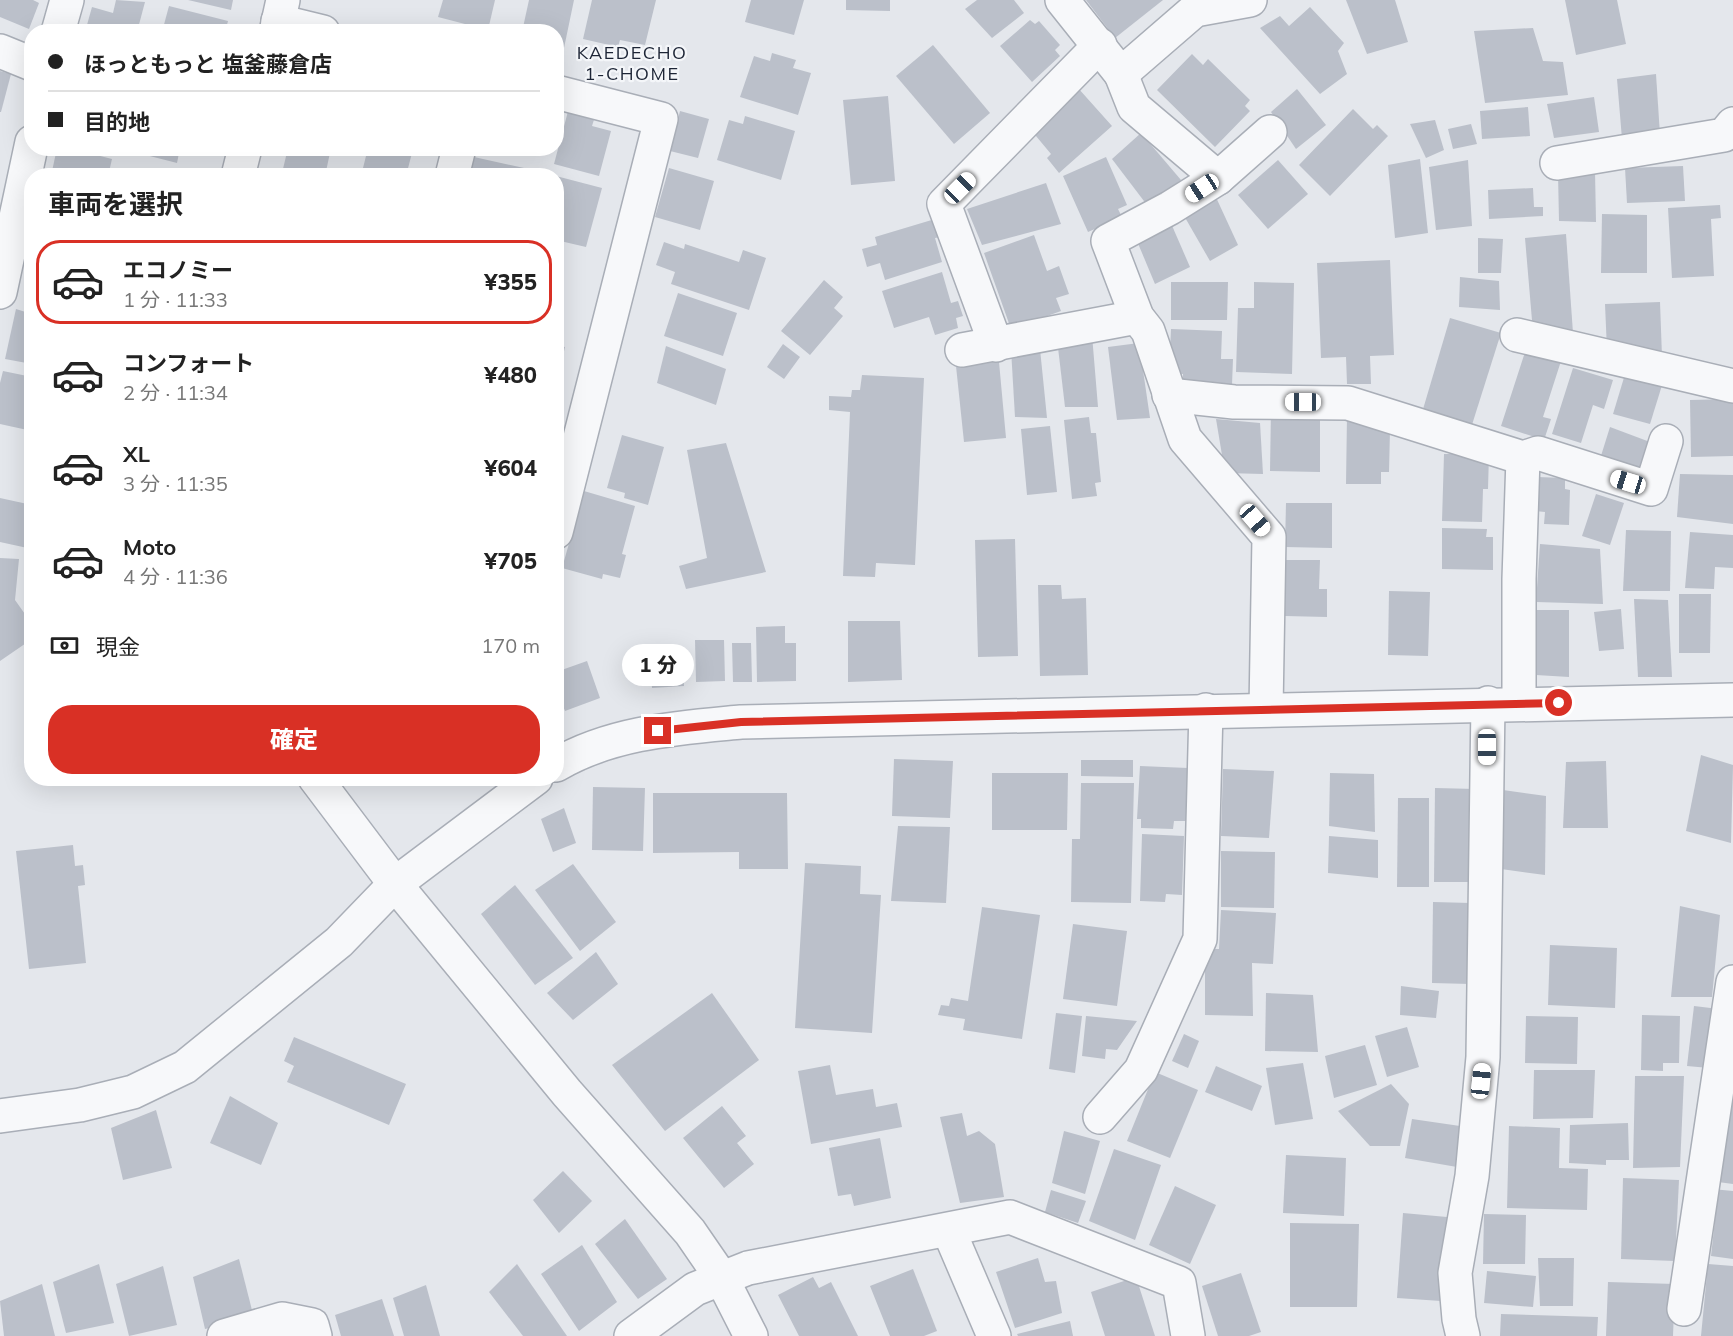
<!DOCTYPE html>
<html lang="ja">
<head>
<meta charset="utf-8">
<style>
	:root { --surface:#fff; --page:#f6f6f6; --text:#222; --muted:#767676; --line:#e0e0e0; --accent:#d93025 }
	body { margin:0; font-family:Mulish,"Noto Sans JP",sans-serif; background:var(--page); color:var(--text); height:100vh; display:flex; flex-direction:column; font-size:22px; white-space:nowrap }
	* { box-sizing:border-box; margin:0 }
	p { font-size:20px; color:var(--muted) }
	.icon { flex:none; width:33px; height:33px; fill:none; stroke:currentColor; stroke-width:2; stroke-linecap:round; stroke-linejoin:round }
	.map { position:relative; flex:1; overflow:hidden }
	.panel { position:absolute; left:24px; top:168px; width:540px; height:618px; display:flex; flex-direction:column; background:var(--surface); border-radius:24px; box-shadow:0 6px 24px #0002 }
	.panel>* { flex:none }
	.guide { position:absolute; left:24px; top:24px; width:540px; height:132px; border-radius:24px; box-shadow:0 6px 24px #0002; display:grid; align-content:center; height:132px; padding:0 24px; background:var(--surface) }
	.end { position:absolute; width:27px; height:27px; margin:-14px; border:8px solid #d93025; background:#fff; box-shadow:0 0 0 3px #fff }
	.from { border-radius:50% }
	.bubble { position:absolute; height:42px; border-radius:21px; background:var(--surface); box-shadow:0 6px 24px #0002; font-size:20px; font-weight:800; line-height:42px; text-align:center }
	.car { position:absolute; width:18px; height:36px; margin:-18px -9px; border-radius:8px; box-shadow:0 0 4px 2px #0007; background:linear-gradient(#fff 24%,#345 0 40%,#fff 0 76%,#345 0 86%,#fff 0) }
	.guide b { display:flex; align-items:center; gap:21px; height:57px; font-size:22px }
	.guide b+b { border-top:2px solid var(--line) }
	.guide i { width:15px; height:15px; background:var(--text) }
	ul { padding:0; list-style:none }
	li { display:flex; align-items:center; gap:18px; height:84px; margin:0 12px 9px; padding:0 12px; border:3px solid transparent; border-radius:24px }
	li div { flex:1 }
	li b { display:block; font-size:22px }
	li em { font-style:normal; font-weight:800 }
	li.selected { border-color:var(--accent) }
	li>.icon { width:54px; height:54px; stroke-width:1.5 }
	h2 { padding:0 24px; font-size:27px; line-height:72px }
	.pay { display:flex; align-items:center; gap:15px; height:66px; padding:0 24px; font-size:22px }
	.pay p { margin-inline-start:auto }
	.button { display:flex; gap:12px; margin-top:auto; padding:12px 24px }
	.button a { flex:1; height:69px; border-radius:24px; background:var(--accent); color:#fff; font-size:24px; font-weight:800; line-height:69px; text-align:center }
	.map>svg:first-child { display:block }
	.building { fill:#bbc0ca }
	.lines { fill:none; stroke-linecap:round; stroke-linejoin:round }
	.minor-casing { stroke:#a9aeb7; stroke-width:36 }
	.tertiary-casing { stroke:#a9aeb7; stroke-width:36 }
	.minor { stroke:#f7f8fa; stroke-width:33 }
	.tertiary { stroke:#f7f8fa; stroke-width:33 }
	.route { stroke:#d93025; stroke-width:8 }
	.labels { text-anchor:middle; stroke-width:4.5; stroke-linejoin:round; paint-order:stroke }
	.neighbourhood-label { font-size:18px; letter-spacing:1.5px; fill:#1d2536; stroke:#f4f6f9 }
</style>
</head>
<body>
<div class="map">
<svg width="1733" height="1336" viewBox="0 0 1733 1336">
	<rect width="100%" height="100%" fill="#e4e7ec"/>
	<g class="building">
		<path d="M0 0H33L39 3 29 29 0 17Z"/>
		<path d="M116 0 145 2 137 32H85L92 7 113 13Z"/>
		<path d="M188 0H233L231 10Z"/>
		<path d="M443 0H495L488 30 438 17Z"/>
		<path d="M529 0H574L564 48 556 46V32H522Z"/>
		<path d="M592 0H656L645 45 620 40 618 47 583 39Z"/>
		<path d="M751 0H804L794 35 745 22Z"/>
		<path d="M846 0H890V11L846 10Z"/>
		<path d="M977 0H1014L1024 13 992 38 965 9Z"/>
		<path d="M1086 0H1163L1115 38Z"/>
		<path d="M1346 0H1395L1408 42 1367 54Z"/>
		<path d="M1565 0H1617L1626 44 1576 55Z"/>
		<path d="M169 6 228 21 225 32H162Z"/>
		<path d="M1310 7 1344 43 1338 51 1347 74 1320 94 1260 28 1280 16 1289 26Z"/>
		<path d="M1030 20 1035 24 1039 21 1060 45 1055 50 1060 56 1032 82 1000 46Z"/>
		<path d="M1533 28 1543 61 1563 62 1568 95 1485 103 1474 31Z"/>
		<path d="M933 45 990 113 954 144 896 76Z"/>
		<path d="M772 53 796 60 793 68 811 73 798 115 740 97 754 56 770 61Z"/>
		<path d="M1192 54 1203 65 1208 59 1250 100 1245 106 1250 111 1215 147 1157 90Z"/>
		<path d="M0 71 11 74 1 112H0Z"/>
		<path d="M1656 74 1660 135 1622 139 1617 79Z"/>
		<path d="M1078 88 1112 126 1059 173 1047 158 1051 154 1031 130Z"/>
		<path d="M1297 89 1326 125 1296 149 1271 112Z"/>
		<path d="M888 96 895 181 851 185 843 100Z"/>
		<path d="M1594 97 1599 132 1554 138 1547 104Z"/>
		<path d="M571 100 598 107 592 126 611 131 599 176 554 164Z"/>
		<path d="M1528 107 1530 136 1482 139 1480 111Z"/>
		<path d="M1353 109 1373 129 1377 125 1388 136 1330 196 1299 165Z"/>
		<path d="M680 111 709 119 698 158 670 151Z"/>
		<path d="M745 116 795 131 781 180 717 160 729 120 743 124Z"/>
		<path d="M1435 120 1444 150 1426 158 1410 124Z"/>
		<path d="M1471 124 1477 144 1453 149 1448 129Z"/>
		<path d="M1141 133 1181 180 1147 205 1112 159Z"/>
		<path d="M57 148H69L112 159 108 176H51Z"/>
		<path d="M139 148H180L177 163 138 153Z"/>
		<path d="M288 148H331L325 176 282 173Z"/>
		<path d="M368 148 413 149 406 176H361Z"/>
		<path d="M474 157 524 168 523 176H470Z"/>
		<path d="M1106 157 1127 205 1118 209 1122 217 1088 232 1063 176Z"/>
		<path d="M1420 159 1428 233 1395 238 1388 165Z"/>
		<path d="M1278 160 1308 194 1268 229 1238 195Z"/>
		<path d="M1468 160 1472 226 1436 230 1429 167Z"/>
		<path d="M1683 166 1685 201 1627 203 1625 168Z"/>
		<path d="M669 168 714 181 700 230 655 217Z"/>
		<path d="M1595 171 1596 222 1559 221 1558 173Z"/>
		<path d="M556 176 602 188 586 247 556 240Z"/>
		<path d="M1046 183 1061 224 982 245 967 209Z"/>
		<path d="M1533 188 1534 207H1543V216L1489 219 1488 190Z"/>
		<path d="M1214 193 1238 245 1210 261 1183 214Z"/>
		<path d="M1720 205 1721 218 1711 219 1714 276 1672 278 1668 208Z"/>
		<path d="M1602 214 1647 215V273H1601Z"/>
		<path d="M935 219 941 237 935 238 942 262 885 280 880 263 867 267 862 249 877 245 875 237Z"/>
		<path d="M1170 221 1190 267 1155 284 1137 241Z"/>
		<path d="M1566 234 1573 333 1533 332 1525 238Z"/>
		<path d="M1034 235 1047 271 1059 266 1069 294 1056 298 1061 311 1011 329 984 253Z"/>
		<path d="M1478 238 1503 239 1501 273H1478Z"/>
		<path d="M664 242 684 249 685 244 739 262 743 250 766 258 749 310 671 284 675 272 656 265Z"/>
		<path d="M1390 260 1394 355 1370 356 1371 384H1347L1346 357 1321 358 1317 263Z"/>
		<path d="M942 272 951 303 958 301 963 316 956 318 958 328 935 335 929 317 894 328 882 291Z"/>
		<path d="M1460 277 1499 281 1500 310 1459 307Z"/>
		<path d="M824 280 843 297 834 308 843 316 810 355 781 331Z"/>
		<path d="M1171 282H1228L1227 320H1171Z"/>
		<path d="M1254 282 1294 283 1292 374 1236 372 1238 308H1254Z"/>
		<path d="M678 293 737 313 723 356 664 336Z"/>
		<path d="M1660 302 1662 357 1607 350 1605 304Z"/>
		<path d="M16 309 32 314V364L5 359Z"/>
		<path d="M1450 318 1501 333 1470 431 1421 416Z"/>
		<path d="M1171 329 1222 331 1221 359H1233L1232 385 1183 383V374L1169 373Z"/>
		<path d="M1092 335 1098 407H1065L1057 339Z"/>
		<path d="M1139 343 1150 418 1117 420 1108 347Z"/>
		<path d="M783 344 800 357 784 379 767 367Z"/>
		<path d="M556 345 565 347 557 381H556Z"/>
		<path d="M666 346 726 369 716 405 657 383Z"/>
		<path d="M1011 349H1040L1047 418 1015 417Z"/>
		<path d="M1526 349 1561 361 1543 417 1551 419 1544 440 1501 426Z"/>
		<path d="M999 362 1006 438 964 442 956 366Z"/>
		<path d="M1573 368 1613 380 1604 409 1593 405 1581 443 1552 434Z"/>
		<path d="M3 371 32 377V431L0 424V383Z"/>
		<path d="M1626 371 1663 382 1650 424 1613 414Z"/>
		<path d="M862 375 924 378 915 565 876 563 875 577 843 576 850 412 829 410V396L851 397 852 390H860Z"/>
		<path d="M1733 399V456L1691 457 1690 400Z"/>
		<path d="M1271 407H1320V472L1270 471Z"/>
		<path d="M1347 415 1390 430 1389 472H1381V484H1346Z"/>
		<path d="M1089 417 1091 433H1096L1101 482 1095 483 1097 496 1072 499 1064 420Z"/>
		<path d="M1216 419 1260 423 1263 474 1225 473Z"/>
		<path d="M1050 426 1057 492 1027 495 1021 429Z"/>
		<path d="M1610 427 1650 442 1640 472 1600 459Z"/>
		<path d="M622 435 664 447 648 505 624 498 625 493 607 488Z"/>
		<path d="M726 443 766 572 686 589 679 566 707 558 687 450Z"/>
		<path d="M1444 454H1489L1488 489H1483L1482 522 1442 521Z"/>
		<path d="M1680 474 1733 475V524L1677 517Z"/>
		<path d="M1537 477 1565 478V489L1570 490 1569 525 1544 524 1545 512 1535 511Z"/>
		<path d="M584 491 635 506 622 554 626 555 620 578 603 574 602 579 562 568Z"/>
		<path d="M1596 494 1624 503 1610 545 1582 536Z"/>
		<path d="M0 498 32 505V549L0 542Z"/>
		<path d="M1286 503H1332V548L1285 547Z"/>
		<path d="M1442 528 1487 529 1486 537H1493V570L1442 569Z"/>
		<path d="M1626 530 1671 531 1670 591H1623Z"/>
		<path d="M1690 532 1733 535V568L1715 567 1714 589 1685 588Z"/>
		<path d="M1015 539 1018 656 978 657 975 540Z"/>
		<path d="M1540 544 1600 549 1603 604 1536 602Z"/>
		<path d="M0 558 19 559 15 600 32 624V639L0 661Z"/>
		<path d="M1286 560H1320L1319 589H1327V617L1285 616Z"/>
		<path d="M1038 585H1061L1062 599 1086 598 1088 675 1040 676Z"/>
		<path d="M1389 591 1430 592 1428 656 1388 655Z"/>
		<path d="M1679 594H1711L1710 653H1679Z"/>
		<path d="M1634 599 1668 600 1672 677H1638Z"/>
		<path d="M1621 609 1624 649 1599 651 1594 612Z"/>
		<path d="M1534 610H1569V677L1536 675Z"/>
		<path d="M848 621H900L902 680 848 682Z"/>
		<path d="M785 626V643H796V681L757 682 756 627Z"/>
		<path d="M695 640H724L725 681 696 682Z"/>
		<path d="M732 643H751L752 682H733Z"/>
		<path d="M690 655 691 668 683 669 684 686 652 688 650 658Z"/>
		<path d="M587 661 600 698 565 711 556 688V672Z"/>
		<path d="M1701 755 1733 765 1731 843 1686 831Z"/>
		<path d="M894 759 953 761 950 818 892 816Z"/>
		<path d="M1081 760H1133V777L1081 776Z"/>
		<path d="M1606 761 1608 828H1563L1566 762Z"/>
		<path d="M1140 766 1188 768 1186 821H1174L1173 829 1141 828V819H1137Z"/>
		<path d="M1223 769 1274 771 1269 838 1221 836Z"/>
		<path d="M992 773H1068L1067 830H992Z"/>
		<path d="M1330 773 1374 774 1375 832 1329 826Z"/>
		<path d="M1081 783H1134L1131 903 1071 902 1072 839H1080Z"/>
		<path d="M593 787 645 788 643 851 592 850Z"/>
		<path d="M1435 788 1476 789 1475 882H1434Z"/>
		<path d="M1503 790 1546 796 1545 875 1501 869Z"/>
		<path d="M653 793H787L788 869H739V852L653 853Z"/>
		<path d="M1398 798H1429V887H1397Z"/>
		<path d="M564 808 576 843 553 852 541 819Z"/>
		<path d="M898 826 950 827 946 903 891 901Z"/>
		<path d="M1142 834 1184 836 1182 895 1166 894 1165 902 1140 901Z"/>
		<path d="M1329 836 1378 840V878L1328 873Z"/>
		<path d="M73 845 75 866 83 865 85 885 78 886 86 963 29 969 16 851Z"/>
		<path d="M1221 851 1275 852 1274 908 1221 907Z"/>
		<path d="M805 863 861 866 860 894 881 895 872 1033 795 1028Z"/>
		<path d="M573 864 616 922 580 951 535 890Z"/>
		<path d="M515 885 573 958 535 985 481 914Z"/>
		<path d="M1433 902 1471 903 1470 984 1432 983Z"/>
		<path d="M1680 906 1720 915 1712 997H1671Z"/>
		<path d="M982 907 1040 915 1022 1039 963 1030 965 1019 938 1015 941 1005 949 1006 951 998 968 1001Z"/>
		<path d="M1221 910 1276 913 1273 964 1252 963 1253 1016 1205 1015V949H1219Z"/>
		<path d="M1073 924 1127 931 1117 1006 1063 999Z"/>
		<path d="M1550 945 1617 948 1615 1008 1548 1005Z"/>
		<path d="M596 952 618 984 573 1020 547 993Z"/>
		<path d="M1401 986 1439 991 1436 1018 1400 1015Z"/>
		<path d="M712 993 759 1060 665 1131 612 1065Z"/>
		<path d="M1266 993 1313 995 1318 1052 1265 1051Z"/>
		<path d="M1694 1006 1719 1009 1709 1068 1687 1066Z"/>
		<path d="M1056 1013 1082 1016 1075 1073 1049 1069Z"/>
		<path d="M1642 1015 1680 1016 1679 1063H1663V1071L1641 1070Z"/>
		<path d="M1086 1016 1137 1021 1117 1050 1106 1049 1105 1059 1082 1056Z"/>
		<path d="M1526 1016 1578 1017 1577 1064 1525 1063Z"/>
		<path d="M1407 1027 1419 1067 1387 1077 1375 1036Z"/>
		<path d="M1184 1034 1199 1041 1188 1068 1172 1061Z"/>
		<path d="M294 1037 406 1084 389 1125 287 1082 294 1066 284 1061Z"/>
		<path d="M1365 1045 1377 1085 1334 1098 1325 1056Z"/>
		<path d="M1303 1063 1313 1119 1275 1125 1266 1068Z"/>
		<path d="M830 1065 836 1095 873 1089 876 1107 897 1103 902 1127 811 1144 798 1071Z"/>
		<path d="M1216 1066 1262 1086 1252 1111 1205 1092Z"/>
		<path d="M1534 1070H1595L1593 1118 1533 1119Z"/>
		<path d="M1155 1072 1198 1090 1170 1158 1127 1141Z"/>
		<path d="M1635 1076H1684L1680 1167 1633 1168Z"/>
		<path d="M1391 1084 1409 1104 1400 1146H1370L1338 1111Z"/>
		<path d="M230 1096 278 1123 261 1165 210 1143Z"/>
		<path d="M1725 1100 1733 1101V1184L1718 1182Z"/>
		<path d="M722 1106 746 1136 737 1143 754 1164 724 1188 683 1138Z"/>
		<path d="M156 1110 172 1168 123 1180 111 1128Z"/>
		<path d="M962 1113 967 1136 979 1131 995 1144 1004 1197 960 1203 940 1117Z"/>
		<path d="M1412 1119 1460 1126 1457 1167 1405 1158Z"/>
		<path d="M1628 1123 1629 1160H1606V1165L1569 1163 1570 1125Z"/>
		<path d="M1509 1126 1560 1128 1559 1168 1588 1169 1587 1210 1507 1208Z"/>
		<path d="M1064 1131 1100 1141 1085 1194 1052 1183Z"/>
		<path d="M880 1138 891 1198 854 1206 851 1194 838 1196 829 1148Z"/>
		<path d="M1114 1149 1161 1165 1135 1240 1089 1221Z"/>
		<path d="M1286 1155 1346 1158 1344 1216 1283 1213Z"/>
		<path d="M563 1171 592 1201 559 1233 533 1200Z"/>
		<path d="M1623 1178 1679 1180 1675 1261 1621 1259Z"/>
		<path d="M1175 1186 1216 1205 1190 1264 1149 1245Z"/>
		<path d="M1712 1189 1733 1191V1259L1711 1256 1716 1211 1710 1208Z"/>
		<path d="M1051 1190 1086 1201 1078 1223 1045 1212Z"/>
		<path d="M1403 1213 1447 1217 1441 1301 1397 1298Z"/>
		<path d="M1484 1214 1526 1215 1525 1264H1483Z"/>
		<path d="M625 1219 667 1279 638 1299 595 1244Z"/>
		<path d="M1290 1223 1359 1224 1357 1307H1290Z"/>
		<path d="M582 1245 617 1302 579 1331 541 1274Z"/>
		<path d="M1038 1258 1045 1282 1056 1281 1062 1313 1015 1328 996 1272Z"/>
		<path d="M1538 1258H1574L1573 1306H1540Z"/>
		<path d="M239 1259 254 1318 205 1329 193 1277Z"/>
		<path d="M99 1264 114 1323 66 1333 53 1282Z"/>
		<path d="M517 1264 567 1336H523L489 1292Z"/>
		<path d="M1708 1264 1733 1266V1336H1701Z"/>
		<path d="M163 1266 177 1325 129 1336 116 1284Z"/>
		<path d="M913 1269 937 1331 924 1336H890L870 1286Z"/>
		<path d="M1487 1271 1536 1276 1533 1307 1484 1303Z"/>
		<path d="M1241 1273 1261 1332 1249 1336H1218L1202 1286Z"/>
		<path d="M813 1277 819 1288 831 1282 858 1336H799L778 1295Z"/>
		<path d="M1136 1277 1155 1336H1105L1091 1292Z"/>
		<path d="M1608 1282 1675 1284 1673 1336H1606Z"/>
		<path d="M42 1284 55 1336H4L0 1301Z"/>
		<path d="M426 1285 440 1336H404L393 1298Z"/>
		<path d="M382 1299 394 1336H341L335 1315Z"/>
		<path d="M1501 1314 1598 1317 1597 1336H1500Z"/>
		<path d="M1070 1321 1073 1336H1018L1017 1334Z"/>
	</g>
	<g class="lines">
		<g class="minor-casing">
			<g id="minor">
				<path d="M1062 0 1121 74 1195 10 1250 0"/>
				<path d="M278 21 323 32"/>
				<path d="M58 32 67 0"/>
				<path d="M0 51 32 64"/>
				<path d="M1121 74 1134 107 1218 178 1270 132"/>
				<path d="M556 92 661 119 556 532"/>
				<path d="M1557 163 1724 135 1733 124"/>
				<path d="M452 176 459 148"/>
				<path d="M1218 178 1170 208 1108 241 1137 317 1148 331 1185 439 1269 537 1266 709"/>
				<path d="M0 292 32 142"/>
				<path d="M1517 335 1733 386"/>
				<path d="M996 345 944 204 1100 45"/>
				<path d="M962 350 1137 317"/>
				<path d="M1169 395 1234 402 1348 403 1523 458 1538 453 1651 489 1666 441"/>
				<path d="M1519 703V579L1523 458"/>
				<path d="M0 1116 80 1105 133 1092 185 1067 339 942 395 884"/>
				<path d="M1100 1117 1141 1070 1200 939 1206 710"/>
				<path d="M949 1231 994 1336"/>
				<path d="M1684 1309 1733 982"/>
				<path d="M224 1336 282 1319 312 1325 315 1336"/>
				<path d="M631 1336 695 1289 748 1268 1010 1217 1179 1283 1188 1336"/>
				<path d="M1463 1336 1459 1319 1455 1273 1472 1176 1483 1057 1488 703"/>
			</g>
		</g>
		<g class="tertiary-casing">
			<g id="tertiary">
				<path d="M276 32 283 0"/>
				<path d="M238 176 245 148"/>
				<path d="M556 765C612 732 678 728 741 722L1733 700"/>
				<path d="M315 778 395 884 567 1093 690 1232 721 1277 751 1336"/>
				<path d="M395 884 536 778"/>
			</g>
		</g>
		<use href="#minor" class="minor"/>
		<use href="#tertiary" class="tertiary"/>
	</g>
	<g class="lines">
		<path class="route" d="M658 731 741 722 1559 703"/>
	</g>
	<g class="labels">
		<g class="neighbourhood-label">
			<text x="632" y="59">KAEDECHO<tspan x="632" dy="21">1-CHOME</tspan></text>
		</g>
	</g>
</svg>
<i class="end from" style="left:1559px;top:703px"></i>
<i class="end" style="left:658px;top:731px"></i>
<div class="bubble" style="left:622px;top:644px;width:72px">1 分</div>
<i class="car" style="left:960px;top:188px;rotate:45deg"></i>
<i class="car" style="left:1202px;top:188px;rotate:237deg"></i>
<i class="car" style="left:1303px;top:402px;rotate:270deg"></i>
<i class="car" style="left:1628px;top:482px;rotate:287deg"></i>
<i class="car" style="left:1255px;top:520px;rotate:139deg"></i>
<i class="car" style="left:1487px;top:747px;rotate:180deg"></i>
<i class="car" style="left:1481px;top:1081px;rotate:6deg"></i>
<div class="guide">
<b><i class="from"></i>ほっともっと 塩釜藤倉店</b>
<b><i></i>目的地</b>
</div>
<section class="panel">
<h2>車両を選択</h2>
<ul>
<li class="selected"><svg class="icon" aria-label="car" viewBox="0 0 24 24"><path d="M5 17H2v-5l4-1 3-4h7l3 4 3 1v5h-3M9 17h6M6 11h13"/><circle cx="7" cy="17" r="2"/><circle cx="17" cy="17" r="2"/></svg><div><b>エコノミー</b><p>1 分 · 11:33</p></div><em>¥355</em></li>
<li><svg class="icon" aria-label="car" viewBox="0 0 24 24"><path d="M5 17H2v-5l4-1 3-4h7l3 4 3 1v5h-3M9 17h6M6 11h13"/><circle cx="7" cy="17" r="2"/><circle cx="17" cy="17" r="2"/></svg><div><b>コンフォート</b><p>2 分 · 11:34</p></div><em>¥480</em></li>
<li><svg class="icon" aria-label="car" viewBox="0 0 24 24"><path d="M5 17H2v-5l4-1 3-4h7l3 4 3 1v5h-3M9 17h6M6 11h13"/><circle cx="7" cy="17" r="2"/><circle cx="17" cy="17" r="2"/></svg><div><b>XL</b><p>3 分 · 11:35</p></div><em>¥604</em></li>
<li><svg class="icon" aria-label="car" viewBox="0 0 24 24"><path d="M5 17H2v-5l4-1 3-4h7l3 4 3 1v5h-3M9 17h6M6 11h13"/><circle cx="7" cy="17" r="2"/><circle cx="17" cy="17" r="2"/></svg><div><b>Moto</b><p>4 分 · 11:36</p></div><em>¥705</em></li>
</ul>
<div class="pay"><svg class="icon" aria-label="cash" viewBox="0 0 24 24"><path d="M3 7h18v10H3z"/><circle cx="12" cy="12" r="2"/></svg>現金<p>170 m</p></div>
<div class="button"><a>確定</a></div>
</section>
</div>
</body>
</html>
